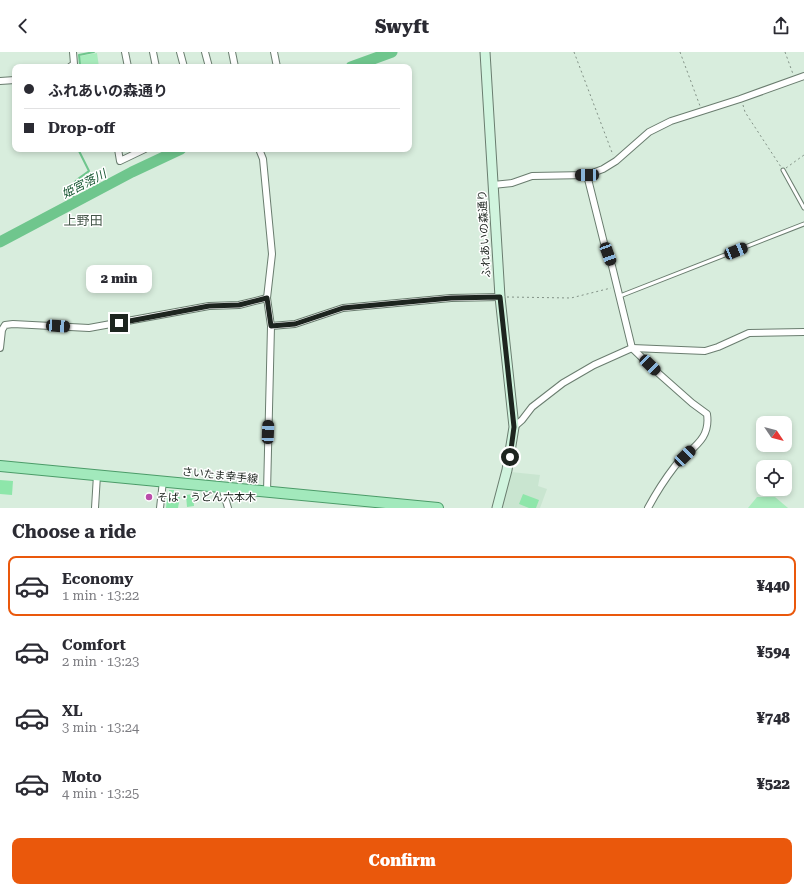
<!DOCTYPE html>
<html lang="en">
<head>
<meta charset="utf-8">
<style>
	:root { --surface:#fff; --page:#f2f2f3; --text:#2b2b33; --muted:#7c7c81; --line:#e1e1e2; --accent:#ea580c }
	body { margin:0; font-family:"Roboto Serif","Noto Sans JP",serif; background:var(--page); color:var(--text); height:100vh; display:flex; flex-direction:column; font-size:15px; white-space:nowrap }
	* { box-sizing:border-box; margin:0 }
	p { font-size:13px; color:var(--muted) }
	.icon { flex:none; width:22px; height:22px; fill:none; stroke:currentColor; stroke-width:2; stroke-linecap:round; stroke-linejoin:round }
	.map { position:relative; height:456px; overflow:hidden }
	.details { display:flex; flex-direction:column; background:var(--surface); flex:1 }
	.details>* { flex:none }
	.guide { position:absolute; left:12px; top:12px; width:400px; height:88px; border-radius:8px; box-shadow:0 2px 6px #0003; display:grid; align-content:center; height:88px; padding:0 12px; background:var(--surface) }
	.needle { width:26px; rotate:125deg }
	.buttons { position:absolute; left:756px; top:364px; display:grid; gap:8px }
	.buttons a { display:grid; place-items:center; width:36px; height:36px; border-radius:8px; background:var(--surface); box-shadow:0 2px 6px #0003; font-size:20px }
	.end { position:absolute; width:18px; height:18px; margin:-9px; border:5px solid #1d251f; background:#fff; box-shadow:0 0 0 2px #fff }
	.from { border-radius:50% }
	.bubble { position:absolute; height:28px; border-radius:8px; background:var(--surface); box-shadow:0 2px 6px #0003; font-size:13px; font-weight:800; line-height:28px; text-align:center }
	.car { position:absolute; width:12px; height:24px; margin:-12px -6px; border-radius:5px; box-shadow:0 0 3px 1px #0007; background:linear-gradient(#222 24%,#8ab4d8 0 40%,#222 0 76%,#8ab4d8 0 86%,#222 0) }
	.guide b { display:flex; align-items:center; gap:14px; height:38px; font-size:15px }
	.guide b+b { border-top:1px solid var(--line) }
	.guide i { width:10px; height:10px; background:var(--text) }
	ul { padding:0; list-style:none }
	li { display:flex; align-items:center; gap:12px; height:60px; margin:0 8px 6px; padding:0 4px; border:2px solid transparent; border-radius:8px }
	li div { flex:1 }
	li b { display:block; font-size:15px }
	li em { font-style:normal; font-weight:800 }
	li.selected { border-color:var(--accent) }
	li>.icon { width:36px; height:36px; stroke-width:1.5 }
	h2 { padding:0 12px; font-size:18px; line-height:48px }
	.button { display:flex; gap:8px; margin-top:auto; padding:8px 12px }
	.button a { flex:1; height:46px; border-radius:8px; background:var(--accent); color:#fff; font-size:16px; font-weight:800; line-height:46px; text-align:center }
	header { display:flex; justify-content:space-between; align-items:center; height:52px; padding:0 12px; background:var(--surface); font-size:18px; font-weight:800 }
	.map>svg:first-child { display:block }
	.built { fill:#c9e5d0 }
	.green { fill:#a8ecbc }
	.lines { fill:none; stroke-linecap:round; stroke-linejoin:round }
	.stream { stroke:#6fc68d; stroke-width:2 }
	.river { stroke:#6fc68d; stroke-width:11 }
	.building { fill:#8ee6aa }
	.lane-casing { stroke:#6a7d6f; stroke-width:5 }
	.street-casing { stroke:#6a7d6f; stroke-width:8 }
	.secondary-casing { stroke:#6a7d6f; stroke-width:11 }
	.primary-casing { stroke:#4b9b68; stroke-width:12 }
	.path { stroke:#829186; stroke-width:1; stroke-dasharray:2 3; stroke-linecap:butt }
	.lane { stroke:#fff; stroke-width:3 }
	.street { stroke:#fff; stroke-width:6 }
	.secondary { stroke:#d0f4de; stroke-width:9 }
	.primary { stroke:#a2e9bc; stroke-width:10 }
	.route { stroke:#1d251f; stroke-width:5 }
	.poi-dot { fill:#ba4caa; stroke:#fff; stroke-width:1.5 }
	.labels { text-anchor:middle; stroke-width:3; stroke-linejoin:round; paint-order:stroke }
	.street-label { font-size:11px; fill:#1d251f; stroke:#fff }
	.poi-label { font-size:11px; fill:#1d251f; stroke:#fff; text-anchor:start }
	.water-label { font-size:12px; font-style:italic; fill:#185833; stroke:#fff }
	.quarter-label { font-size:13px; fill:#445649; stroke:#fff }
</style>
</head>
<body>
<header><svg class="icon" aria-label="back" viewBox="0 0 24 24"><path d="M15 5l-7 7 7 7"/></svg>Swyft<svg class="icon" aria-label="share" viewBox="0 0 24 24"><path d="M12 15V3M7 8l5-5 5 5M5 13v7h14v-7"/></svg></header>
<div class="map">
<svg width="804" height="456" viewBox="0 0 804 456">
	<rect width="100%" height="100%" fill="#d8eddd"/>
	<path class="built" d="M511 420 540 423 538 434 547 437 540 456H502Z"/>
	<g class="green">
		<path d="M97 1 99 15H78L80 13V4Z"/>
		<path d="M757 445H775L788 456H748Z"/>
	</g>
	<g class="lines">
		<g class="stream">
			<path d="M77 15 80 13 79 3 94 0"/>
			<path d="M77 150C75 146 71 142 71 138 71 130 84 123 89 119L78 97"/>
		</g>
		<g class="river">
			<path d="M351 15 392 0"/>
			<path d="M0 190 132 120 181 97"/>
		</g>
	</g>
	<g class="building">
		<path d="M0 428 13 429 12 443 0 442Z"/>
		<path d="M169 438H174V445H180L178 456H166L167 446H169Z"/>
		<path d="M193 442 194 454 187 455 186 443Z"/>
		<path d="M523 442 539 448 536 456H529L519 452Z"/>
	</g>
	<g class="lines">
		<g class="lane-casing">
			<g id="lane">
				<path d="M783 118 804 156"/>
				<path d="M620 244 804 172"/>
			</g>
		</g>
		<g class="street-casing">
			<g id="street">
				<path d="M125 0 128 15"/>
				<path d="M153 0 156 15"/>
				<path d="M180 0 184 15"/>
				<path d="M205 0 209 15"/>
				<path d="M232 0 235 15"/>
				<path d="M274 0 277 15"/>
				<path d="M70 15 74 12 73 0"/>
				<path d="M0 29 15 28"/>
				<path d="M118 97 120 109 145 97"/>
				<path d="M259 97 263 107 272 202 267 246 271 274 267 440"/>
				<path d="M587 123 604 191 612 214 632 296 657 320 692 351 707 362C711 389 690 396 675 414 665 427 656 441 648 456"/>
				<path d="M493 133 512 131 532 124 587 123 603 117 616 109 649 80 671 69 740 47 804 24"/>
				<path d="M271 274 295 272 343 256 451 246 500 245"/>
				<path d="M0 296 2 278 5 273 13 272 89 276 209 254 239 253 267 246"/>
				<path d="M514 375 522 368 532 355 563 331 594 313 632 296 705 299 718 295 749 281 804 280"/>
				<path d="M222 435 228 456"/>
				<path d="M95 456 97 423"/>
				<path d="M160 456 163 429"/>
			</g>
		</g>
		<g class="secondary-casing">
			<path id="secondary" d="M485 0 500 245 514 375 507 418 497 456"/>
		</g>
		<g class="primary-casing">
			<path id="primary" d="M0 414 438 456"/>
		</g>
		<g class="path">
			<path d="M574 0 613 103"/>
			<path d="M680 0 700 54"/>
			<path d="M785 0 793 22"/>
			<path d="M743 53 745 60 781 115"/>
			<path d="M786 116 804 103"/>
			<path d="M507 245 571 246 611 236"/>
		</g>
		<use href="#lane" class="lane"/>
		<use href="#street" class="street"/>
		<use href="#secondary" class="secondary"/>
		<use href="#primary" class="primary"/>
	</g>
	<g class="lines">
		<path class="route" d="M119 271 209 254 239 253 267 246 271 274 295 272 343 256 451 246 500 245 514 375 510 405"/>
	</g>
	<circle class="poi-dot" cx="149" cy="445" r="4"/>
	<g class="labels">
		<g class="street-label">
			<text transform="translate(484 182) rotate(-93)" y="4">ふれあいの森通り</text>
			<text transform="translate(220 423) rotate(6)" y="4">さいたま幸手線</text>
		</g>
		<g class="poi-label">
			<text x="157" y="449">そば・うどん六本木</text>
		</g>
		<g class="water-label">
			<text transform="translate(84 132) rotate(-27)" y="4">姫宮落川</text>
		</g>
		<g class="quarter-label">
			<text x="83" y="173">上野田</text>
		</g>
	</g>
</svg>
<div class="buttons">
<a><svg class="needle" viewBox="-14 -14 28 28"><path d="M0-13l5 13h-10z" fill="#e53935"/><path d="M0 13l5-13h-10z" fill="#7c7c81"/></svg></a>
<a><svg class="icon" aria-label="locate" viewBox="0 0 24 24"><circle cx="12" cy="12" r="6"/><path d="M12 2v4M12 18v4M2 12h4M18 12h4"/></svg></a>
</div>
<i class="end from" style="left:510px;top:405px"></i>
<i class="end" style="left:119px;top:271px"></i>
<div class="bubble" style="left:86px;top:213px;width:66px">2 min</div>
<i class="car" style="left:587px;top:123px;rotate:269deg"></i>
<i class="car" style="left:736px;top:199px;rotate:68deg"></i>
<i class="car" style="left:608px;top:202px;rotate:160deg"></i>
<i class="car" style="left:58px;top:274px;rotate:94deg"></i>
<i class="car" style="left:650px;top:313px;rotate:134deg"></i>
<i class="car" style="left:268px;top:380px;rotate:2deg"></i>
<i class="car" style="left:685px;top:404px;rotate:46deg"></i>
<div class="guide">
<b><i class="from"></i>ふれあいの森通り</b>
<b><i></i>Drop-off</b>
</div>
</div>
<section class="details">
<h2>Choose a ride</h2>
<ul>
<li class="selected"><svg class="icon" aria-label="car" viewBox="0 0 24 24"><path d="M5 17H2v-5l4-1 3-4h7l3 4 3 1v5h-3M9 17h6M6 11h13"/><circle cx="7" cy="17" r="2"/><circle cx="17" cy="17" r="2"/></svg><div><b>Economy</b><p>1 min · 13:22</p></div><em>¥440</em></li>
<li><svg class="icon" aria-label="car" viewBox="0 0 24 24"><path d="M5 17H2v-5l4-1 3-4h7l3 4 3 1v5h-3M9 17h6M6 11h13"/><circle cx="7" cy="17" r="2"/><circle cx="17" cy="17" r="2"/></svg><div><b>Comfort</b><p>2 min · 13:23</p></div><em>¥594</em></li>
<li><svg class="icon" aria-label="car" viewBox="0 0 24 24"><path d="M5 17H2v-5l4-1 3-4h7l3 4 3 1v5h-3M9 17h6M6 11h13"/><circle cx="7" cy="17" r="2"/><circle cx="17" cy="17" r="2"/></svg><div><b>XL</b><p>3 min · 13:24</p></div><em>¥748</em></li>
<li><svg class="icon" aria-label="car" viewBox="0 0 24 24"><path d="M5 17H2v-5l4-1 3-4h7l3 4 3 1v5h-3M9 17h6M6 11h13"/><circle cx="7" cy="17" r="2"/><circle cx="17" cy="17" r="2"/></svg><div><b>Moto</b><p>4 min · 13:25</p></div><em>¥522</em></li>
</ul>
<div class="button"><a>Confirm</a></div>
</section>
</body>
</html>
